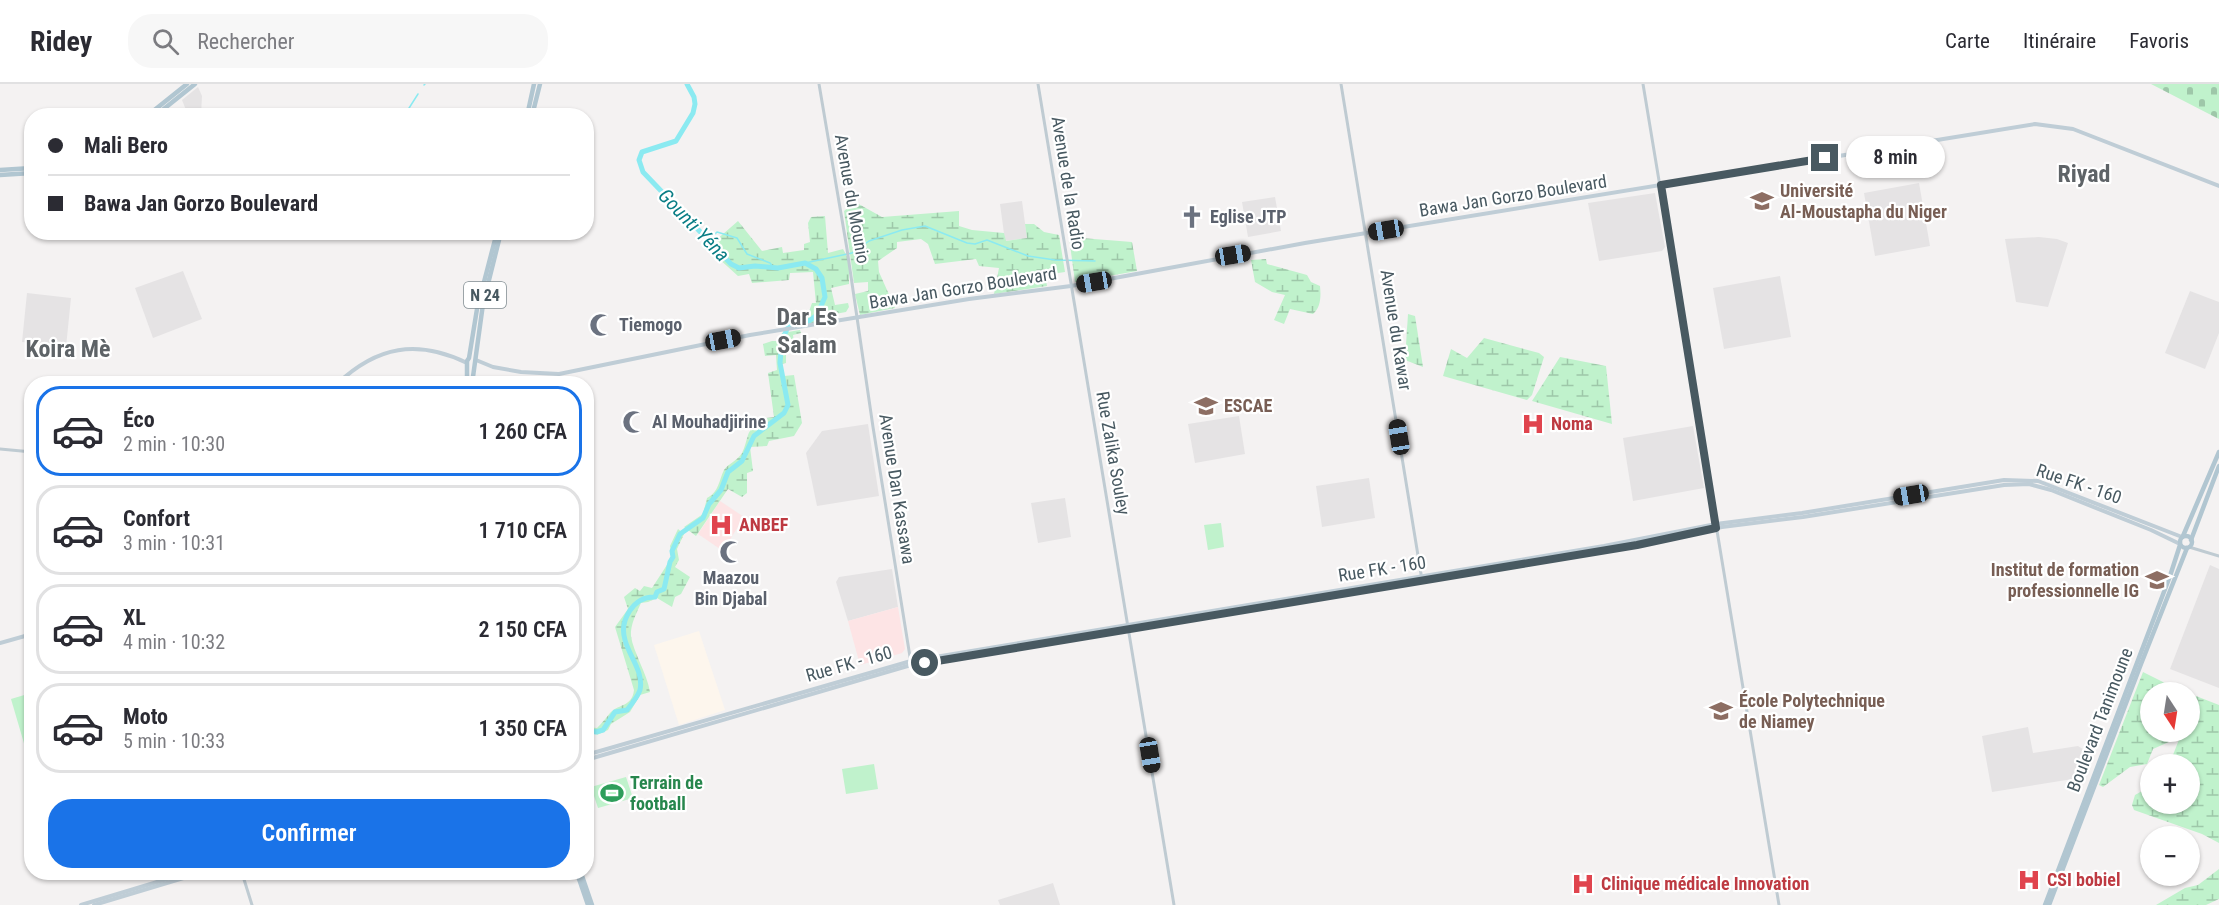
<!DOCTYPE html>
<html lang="fr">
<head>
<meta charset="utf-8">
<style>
	:root { --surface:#fff; --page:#f7f7f7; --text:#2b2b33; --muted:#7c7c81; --line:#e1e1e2; --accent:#1a73e8 }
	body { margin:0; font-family:"Roboto Condensed",sans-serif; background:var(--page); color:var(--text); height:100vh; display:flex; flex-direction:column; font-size:22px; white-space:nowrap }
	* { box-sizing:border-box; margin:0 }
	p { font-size:20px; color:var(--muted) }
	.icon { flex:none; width:33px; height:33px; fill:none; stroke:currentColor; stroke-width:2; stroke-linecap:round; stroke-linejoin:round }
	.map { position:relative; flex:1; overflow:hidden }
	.sheet { position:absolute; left:24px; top:292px; width:570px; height:504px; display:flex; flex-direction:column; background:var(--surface); border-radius:24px; box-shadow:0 2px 4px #0004 }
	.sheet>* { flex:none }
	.hud { position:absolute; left:24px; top:24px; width:570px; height:132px; border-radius:24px; box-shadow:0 2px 4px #0004; display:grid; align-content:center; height:132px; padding:0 24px; background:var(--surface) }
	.needle { width:39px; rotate:168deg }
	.buttons { position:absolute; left:2140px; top:598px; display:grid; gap:12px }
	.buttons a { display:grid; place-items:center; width:60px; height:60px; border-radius:50%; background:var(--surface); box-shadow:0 2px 4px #0004; font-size:30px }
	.end { position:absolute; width:27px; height:27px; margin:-14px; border:8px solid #485961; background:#fff; box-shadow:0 0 0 3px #fff }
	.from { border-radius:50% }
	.bubble { position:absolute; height:42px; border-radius:21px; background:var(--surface); box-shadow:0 2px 4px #0004; font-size:20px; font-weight:600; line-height:42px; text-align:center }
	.car { position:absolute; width:18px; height:36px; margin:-18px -9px; border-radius:8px; box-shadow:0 0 4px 2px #0007; background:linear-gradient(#222 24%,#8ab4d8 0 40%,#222 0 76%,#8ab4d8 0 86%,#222 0) }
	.hud b { display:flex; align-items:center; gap:21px; height:57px; font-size:22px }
	.hud b+b { border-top:2px solid var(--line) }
	.hud i { width:15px; height:15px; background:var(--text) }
	ul { padding:10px 0 0; list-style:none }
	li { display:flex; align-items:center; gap:18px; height:90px; margin:0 12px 9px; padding:0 12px; border:3px solid var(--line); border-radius:24px }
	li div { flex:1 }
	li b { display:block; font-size:22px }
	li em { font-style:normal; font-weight:600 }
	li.active { border-color:var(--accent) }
	li>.icon { width:54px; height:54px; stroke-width:1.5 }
	.action { display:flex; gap:12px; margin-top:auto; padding:12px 24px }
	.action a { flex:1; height:69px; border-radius:24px; background:var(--accent); color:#fff; font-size:24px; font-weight:600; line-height:69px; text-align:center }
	header { display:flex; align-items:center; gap:36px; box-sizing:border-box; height:84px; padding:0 30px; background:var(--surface); border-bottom:2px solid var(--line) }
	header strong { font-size:28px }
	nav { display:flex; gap:33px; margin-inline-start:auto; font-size:21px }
	.search { width:420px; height:54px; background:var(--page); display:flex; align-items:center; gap:15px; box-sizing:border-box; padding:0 21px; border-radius:24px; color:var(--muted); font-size:22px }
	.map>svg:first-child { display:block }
	.commercial { fill:#fdf6ed }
	.education { fill:#e5e3e4 }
	.medical { fill:#fde4e5 }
	.wetland { fill:url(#wetland-marsh) }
	.cemetery { fill:url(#cemetery-stones) }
	.garden { fill:#c0f2cc }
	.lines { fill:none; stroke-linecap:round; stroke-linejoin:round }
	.stream { stroke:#8beaf1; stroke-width:1.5 }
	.river { stroke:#8beaf1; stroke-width:5 }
	.tertiary { stroke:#bfcbd2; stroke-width:3 }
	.secondary { stroke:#bfcdd6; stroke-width:4 }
	.primary { stroke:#b1c6d1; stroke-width:4.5 }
	.route { stroke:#485961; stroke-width:8 }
	.labels { text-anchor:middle; stroke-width:4.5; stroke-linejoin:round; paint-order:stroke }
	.shield { fill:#fff; stroke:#7f8b90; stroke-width:1.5 }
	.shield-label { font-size:16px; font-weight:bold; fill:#485961 }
	.street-label { font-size:18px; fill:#485961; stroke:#fff }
	.education-label { font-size:18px; font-weight:bold; fill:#785e54; stroke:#fff; text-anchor:start }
	.worship-label { font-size:18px; font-weight:bold; fill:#5b616d; stroke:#fff; text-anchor:start }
	.health-label { font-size:18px; font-weight:bold; fill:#be3a42; stroke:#fff; text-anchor:start }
	.leisure-label { font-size:18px; font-weight:bold; fill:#27864d; stroke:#fff; text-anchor:start }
	.water-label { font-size:20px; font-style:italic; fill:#097d85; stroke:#fff }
	.district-label { font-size:24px; font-weight:bold; fill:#5e6367; stroke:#fff }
</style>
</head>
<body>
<header>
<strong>Ridey</strong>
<div class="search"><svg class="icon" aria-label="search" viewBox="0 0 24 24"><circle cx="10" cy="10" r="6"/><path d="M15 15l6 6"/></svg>Rechercher</div>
<nav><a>Carte</a><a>Itinéraire</a><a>Favoris</a></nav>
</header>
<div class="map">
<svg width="2219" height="821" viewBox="0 0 2219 821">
	<defs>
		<pattern id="wetland-marsh" width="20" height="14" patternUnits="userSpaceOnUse" patternTransform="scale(1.5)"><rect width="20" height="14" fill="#c0f2cc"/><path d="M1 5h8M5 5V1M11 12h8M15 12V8" fill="none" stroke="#9ec7a9"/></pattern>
		<pattern id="cemetery-stones" width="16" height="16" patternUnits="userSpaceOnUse" patternTransform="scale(1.5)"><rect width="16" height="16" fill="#c0f2cc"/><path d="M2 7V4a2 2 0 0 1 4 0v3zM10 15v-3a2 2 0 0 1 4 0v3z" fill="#9ec7a9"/></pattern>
	</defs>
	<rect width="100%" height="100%" fill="#f4f2f2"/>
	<path class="commercial" d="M699 547 725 626 679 641 654 561Z"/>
	<g class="education">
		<path d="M198 3 202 12 201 31H188L182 16Z"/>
		<path d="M1919 99 1930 162 1875 172 1864 109Z"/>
		<path d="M1655 109 1665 163 1662 167 1599 177 1588 119Z"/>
		<path d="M1275 113 1281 147 1248 153 1242 118Z"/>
		<path d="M1022 117 1027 154 1005 157 1000 120Z"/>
		<path d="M2039 153 2057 155 2068 159 2048 223 2016 218 2005 155Z"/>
		<path d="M183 187 202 235 153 254 135 204Z"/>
		<path d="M1780 192 1791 253 1724 265 1713 204Z"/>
		<path d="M2190 207 2219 218V249L2205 285 2165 269Z"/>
		<path d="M27 209 71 214 66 263 22 258Z"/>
		<path d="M1239 332 1245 370 1195 379 1188 340Z"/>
		<path d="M868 340 879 412 817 422 806 369 822 347Z"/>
		<path d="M1693 342 1704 404 1633 417 1623 354Z"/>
		<path d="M1369 394 1375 434 1322 443 1316 402Z"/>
		<path d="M1065 414 1071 453 1038 459 1031 419Z"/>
		<path d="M2210 481 2219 485V604L2170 585Z"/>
		<path d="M892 485 898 523 848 537 836 498 839 493Z"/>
		<path d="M2028 643 2033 669 2078 662 2089 669 2079 694 1992 708 1982 652Z"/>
		<path d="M1053 799 1060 821H1000L998 816Z"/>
	</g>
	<g class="medical">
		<path d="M720 417 744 433 723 467 698 450Z"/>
		<path d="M898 523 905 565 902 569 860 581 848 537Z"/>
	</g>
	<g class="wetland">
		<path d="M855 118 882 133 959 127V142L972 146 1004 149 1006 157 1027 154 1025 140H1034L1044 148 1059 151 1065 188 1045 191 1047 202 994 210 999 184 979 182 976 175 935 180 928 160 921 155 897 158V164L878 177 879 188 895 224 860 231 855 210 868 207V198L854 199 844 127Z"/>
		<path d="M825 132 828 169 843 165 849 176V200L831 204 835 221 848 219 849 223 846 228 835 230 829 228 818 238 787 243V241L806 236 812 219H816L813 188 790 189 789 196 752 199 749 190 738 192 707 164 738 137 762 167 782 163 783 169 804 166V160L810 158 808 139 811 133Z"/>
		<path d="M1069 153 1132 158 1137 187 1075 198Z"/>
		<path d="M1266 175 1267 180 1307 191 1311 198 1320 202C1321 212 1321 223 1313 230L1290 225 1284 240 1274 236 1285 211 1272 208 1255 198 1251 176Z"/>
		<path d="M1408 230 1415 232 1423 283 1405 276Z"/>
		<path d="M800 246 801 249 793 251 794 259 786 261V279L782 280 784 292 794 291 802 339 794 352 769 357 767 362 750 363 753 387 747 389V409L742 413 728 405 696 452 684 443 703 430 707 414C719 408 719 396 724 386 729 379 737 377 742 369 745 363 746 357 748 351 750 345 756 340 759 335L774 333 768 289 777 286 776 271 765 272 763 260 772 257H779L782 249Z"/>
		<path d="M1484 254 1539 269 1544 273 1532 311 1527 316 1443 292 1451 265 1467 274Z"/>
		<path d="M1560 273 1606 282 1612 340 1532 317Z"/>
		<path d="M678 445 684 450 677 465 679 476 675 483 690 493 681 510 675 513 672 523 657 514 648 518 641 519C637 528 630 541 631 552 633 568 647 589 650 608L640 611 630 628 611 640 608 646 597 651 595 646 587 647V643L597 644C602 639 606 634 610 629 620 619 632 623 634 606L615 543 628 525 624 513 635 504 640 507 644 502 652 504 674 470 671 468 670 462Z"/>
		<path d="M2143 588 2171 602 2175 609H2151V648H2174L2171 657 2153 665 2147 680 2130 683 2103 703 2099 701Z"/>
		<path d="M2196 612 2219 621V759L2202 750 2134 726 2132 721 2135 711 2151 702V720H2190V681H2169L2182 648H2190V628Z"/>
		<path d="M2219 785V815L2206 821H2156L2185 804 2198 801Z"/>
	</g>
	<path class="cemetery" d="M2151 0H2219V35L2211 31Z"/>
	<g class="garden">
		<path d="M1221 439 1224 463 1208 466 1204 441Z"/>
		<path d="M31 609V672L28 673 11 615Z"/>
		<path d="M874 680 878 705 846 710 842 685Z"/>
		<path d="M626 693 633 714 598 724 591 703Z"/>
	</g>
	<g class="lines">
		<g class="stream">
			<path d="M424 1 425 0"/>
			<path d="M404 32 418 10"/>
			<path d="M708 157 717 148 737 154 747 170 770 179 774 184"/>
			<path d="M805 179 852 169 869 157 902 146 925 142 967 159 975 160 987 156 1028 172 1055 176 1095 177"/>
		</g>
		<path class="river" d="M586 646 596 648 603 646 615 628 627 626C631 621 638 612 640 606 644 588 629 572 625 556 619 536 634 512 655 513L657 508 664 505 670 478 673 473 672 467 680 450 703 434 709 420 721 406 728 388 742 377 754 352 784 329 788 321 780 279 782 256 789 241 809 237 817 231 825 213 822 194 816 185 805 179 778 184 755 182 739 184 731 180 643 88 639 76 642 68 676 57 693 29 695 20 694 13 687 0"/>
		<g class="tertiary">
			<path d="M819 0 847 165 873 343 911 579"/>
			<path d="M1038 0 1174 821"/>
			<path d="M1341 0 1422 496"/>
			<path d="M1643 0 1779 821"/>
			<path d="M0 365 32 368"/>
			<path d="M2189 463 2219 472"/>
			<path d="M242 789 252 821"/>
		</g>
		<g class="secondary">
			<path d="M476 276 493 283 521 288 559 290 750 251 969 215 1071 202 1305 159 2035 40 2073 45 2219 102"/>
			<path d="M337 300C377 262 417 255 467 279"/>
			<path d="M0 559 32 550"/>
			<path d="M586 671 911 577 1604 462 1716 440 1802 429 2004 396 2038 397 2182 453"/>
			<path d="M586 676 911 581 1637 461 1722 443 1803 433 2004 401 2029 400 2051 406 2151 446 2180 460"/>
			<path d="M81 821 187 789"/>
			<path d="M94 821 200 789"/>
		</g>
		<g class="primary">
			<path d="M147 32 187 0"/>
			<path d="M155 32 195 0"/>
			<path d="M527 32 534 0"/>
			<path d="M532 32 540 0"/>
			<path d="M0 86 32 84"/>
			<path d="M0 91 32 89"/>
			<path d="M467 300V277L469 274 477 225 497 148"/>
			<path d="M472 300 483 220 501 148"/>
			<circle cx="2186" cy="458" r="6"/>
			<path d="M2183 452 2219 368"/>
			<path d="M2191 456 2219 382"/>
			<path d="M577 789 588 821"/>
			<path d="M581 789 592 821"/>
			<path d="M2045 821 2170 492 2180 461"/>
			<path d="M2049 821 2141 580 2187 464"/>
		</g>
	</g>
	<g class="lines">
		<path class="route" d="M925 579 1637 461 1716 444 1661 101 1825 74"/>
	</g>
	<defs>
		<g id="university-bare" transform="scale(1.8)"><path d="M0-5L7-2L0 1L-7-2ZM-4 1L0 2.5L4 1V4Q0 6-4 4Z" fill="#8d6e63" stroke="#fff" stroke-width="2.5" paint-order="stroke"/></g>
		<g id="church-bare" transform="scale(1.8)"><path d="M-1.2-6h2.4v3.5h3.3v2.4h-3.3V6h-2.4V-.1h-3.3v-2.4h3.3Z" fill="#6b7280" stroke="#fff" stroke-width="2.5" paint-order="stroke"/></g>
		<g id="mosque-bare" transform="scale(1.8)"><path d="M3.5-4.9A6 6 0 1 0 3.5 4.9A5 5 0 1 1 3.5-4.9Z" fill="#6b7280" stroke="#fff" stroke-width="2.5" paint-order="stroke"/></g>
		<g id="hospital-bare" transform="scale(1.8)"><path d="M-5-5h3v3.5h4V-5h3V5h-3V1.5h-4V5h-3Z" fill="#e0444e" stroke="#fff" stroke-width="2.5" paint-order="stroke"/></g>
		<g id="stadium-bare" transform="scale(1.8)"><path d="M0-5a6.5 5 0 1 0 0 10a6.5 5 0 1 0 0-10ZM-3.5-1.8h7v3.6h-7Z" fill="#2e9e5b" stroke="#fff" stroke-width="2.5" paint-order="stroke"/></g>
	</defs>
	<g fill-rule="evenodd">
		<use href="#university-bare" x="1762" y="117"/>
		<use href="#church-bare" x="1192" y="133"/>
		<use href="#mosque-bare" x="601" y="241"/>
		<use href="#university-bare" x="1206" y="322"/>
		<use href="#mosque-bare" x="634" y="338"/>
		<use href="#hospital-bare" x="1533" y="340"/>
		<use href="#hospital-bare" x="721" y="441"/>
		<use href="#mosque-bare" x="731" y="468"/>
		<use href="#university-bare" x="2157" y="496"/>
		<use href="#university-bare" x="1721" y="627"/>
		<use href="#stadium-bare" x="612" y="709"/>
		<use href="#hospital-bare" x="2029" y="796"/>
		<use href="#hospital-bare" x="1583" y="800"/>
	</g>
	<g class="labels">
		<rect class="shield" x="464" y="198" width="42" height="26" rx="4.5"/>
		<g class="shield-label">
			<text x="485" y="217">N 24</text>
		</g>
		<g class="street-label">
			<text transform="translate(1068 99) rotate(81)" y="6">Avenue de la Radio</text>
			<text transform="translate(1513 112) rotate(-9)" y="6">Bawa Jan Gorzo Boulevard</text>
			<text transform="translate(852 115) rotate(80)" y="6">Avenue du Mounio</text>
			<text transform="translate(963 204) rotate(-9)" y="6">Bawa Jan Gorzo Boulevard</text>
			<text transform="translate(1396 246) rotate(81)" y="6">Avenue du Kawar</text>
			<text transform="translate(1113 369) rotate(80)" y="6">Rue Zalika Souley</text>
			<text transform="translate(2079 400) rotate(19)" y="6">Rue FK - 160</text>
			<text transform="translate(897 405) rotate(81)" y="6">Avenue Dan Kassawa</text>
			<text transform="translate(1382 485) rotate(-9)" y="6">Rue FK - 160</text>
			<text transform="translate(849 580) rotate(-16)" y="6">Rue FK - 160</text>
			<text transform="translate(2100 636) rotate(-69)" y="6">Boulevard Tanimoune</text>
		</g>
		<g class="education-label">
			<text x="1780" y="113">Université<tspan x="1780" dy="21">Al-Moustapha du Niger</tspan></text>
			<text x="1224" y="328">ESCAE</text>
			<text x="2139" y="492" text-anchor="end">Institut de formation<tspan x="2139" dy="21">professionnelle IG</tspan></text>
			<text x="1739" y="623">École Polytechnique<tspan x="1739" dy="21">de Niamey</tspan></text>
		</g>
		<g class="worship-label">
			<text x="1210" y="139">Eglise JTP</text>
			<text x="619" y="247">Tiemogo</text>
			<text x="652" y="344">Al Mouhadjirine</text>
			<text x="731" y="500" text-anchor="middle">Maazou<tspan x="731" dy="21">Bin Djabal</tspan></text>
		</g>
		<g class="health-label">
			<text x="1551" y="346">Noma</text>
			<text x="739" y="447">ANBEF</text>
			<text x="2047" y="802">CSI bobiel</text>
			<text x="1601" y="806">Clinique médicale Innovation</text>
		</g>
		<g class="leisure-label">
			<text x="630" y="705">Terrain de<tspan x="630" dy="21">football</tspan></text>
		</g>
		<g class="water-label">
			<text transform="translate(694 141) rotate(46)" y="7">Gounti Yéna</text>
		</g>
		<g class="district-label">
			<text x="2084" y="98">Riyad</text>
			<text x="807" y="241">Dar Es<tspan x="807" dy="28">Salam</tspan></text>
			<text x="68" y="273">Koira Mè</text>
		</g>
	</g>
</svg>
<div class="buttons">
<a><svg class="needle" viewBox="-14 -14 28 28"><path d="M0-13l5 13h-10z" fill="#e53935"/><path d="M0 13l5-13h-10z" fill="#7c7c81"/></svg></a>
<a>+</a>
<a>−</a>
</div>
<i class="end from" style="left:925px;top:579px"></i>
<i class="end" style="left:1825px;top:74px"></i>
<div class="bubble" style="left:1846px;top:52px;width:99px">8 min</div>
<i class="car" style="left:1386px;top:146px;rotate:261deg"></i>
<i class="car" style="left:1233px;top:171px;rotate:81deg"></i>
<i class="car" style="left:1094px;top:198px;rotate:260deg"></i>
<i class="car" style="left:723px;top:256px;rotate:79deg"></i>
<i class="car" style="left:1399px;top:353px;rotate:351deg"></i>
<i class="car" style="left:1911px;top:411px;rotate:260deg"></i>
<i class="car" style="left:1150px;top:671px;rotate:171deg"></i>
<div class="hud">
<b><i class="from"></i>Mali Bero</b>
<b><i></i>Bawa Jan Gorzo Boulevard</b>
</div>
<section class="sheet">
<ul>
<li class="active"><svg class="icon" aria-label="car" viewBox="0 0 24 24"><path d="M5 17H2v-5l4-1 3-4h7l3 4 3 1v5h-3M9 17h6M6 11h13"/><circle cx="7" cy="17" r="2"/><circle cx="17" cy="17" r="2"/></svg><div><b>Éco</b><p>2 min · 10:30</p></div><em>1 260 CFA</em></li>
<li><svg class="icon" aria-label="car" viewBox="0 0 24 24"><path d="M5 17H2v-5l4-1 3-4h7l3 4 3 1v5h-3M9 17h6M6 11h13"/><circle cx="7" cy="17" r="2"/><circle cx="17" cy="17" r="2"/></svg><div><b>Confort</b><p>3 min · 10:31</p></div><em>1 710 CFA</em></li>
<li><svg class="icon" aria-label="car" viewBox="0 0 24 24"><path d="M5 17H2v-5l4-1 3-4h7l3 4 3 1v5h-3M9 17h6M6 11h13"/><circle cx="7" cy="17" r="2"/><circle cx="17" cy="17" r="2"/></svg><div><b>XL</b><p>4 min · 10:32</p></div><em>2 150 CFA</em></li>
<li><svg class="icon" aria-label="car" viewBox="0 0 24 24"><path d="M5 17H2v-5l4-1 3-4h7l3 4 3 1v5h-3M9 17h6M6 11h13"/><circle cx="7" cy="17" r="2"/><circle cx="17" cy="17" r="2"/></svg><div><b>Moto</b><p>5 min · 10:33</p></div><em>1 350 CFA</em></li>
</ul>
<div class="action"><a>Confirmer</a></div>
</section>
</div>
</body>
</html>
